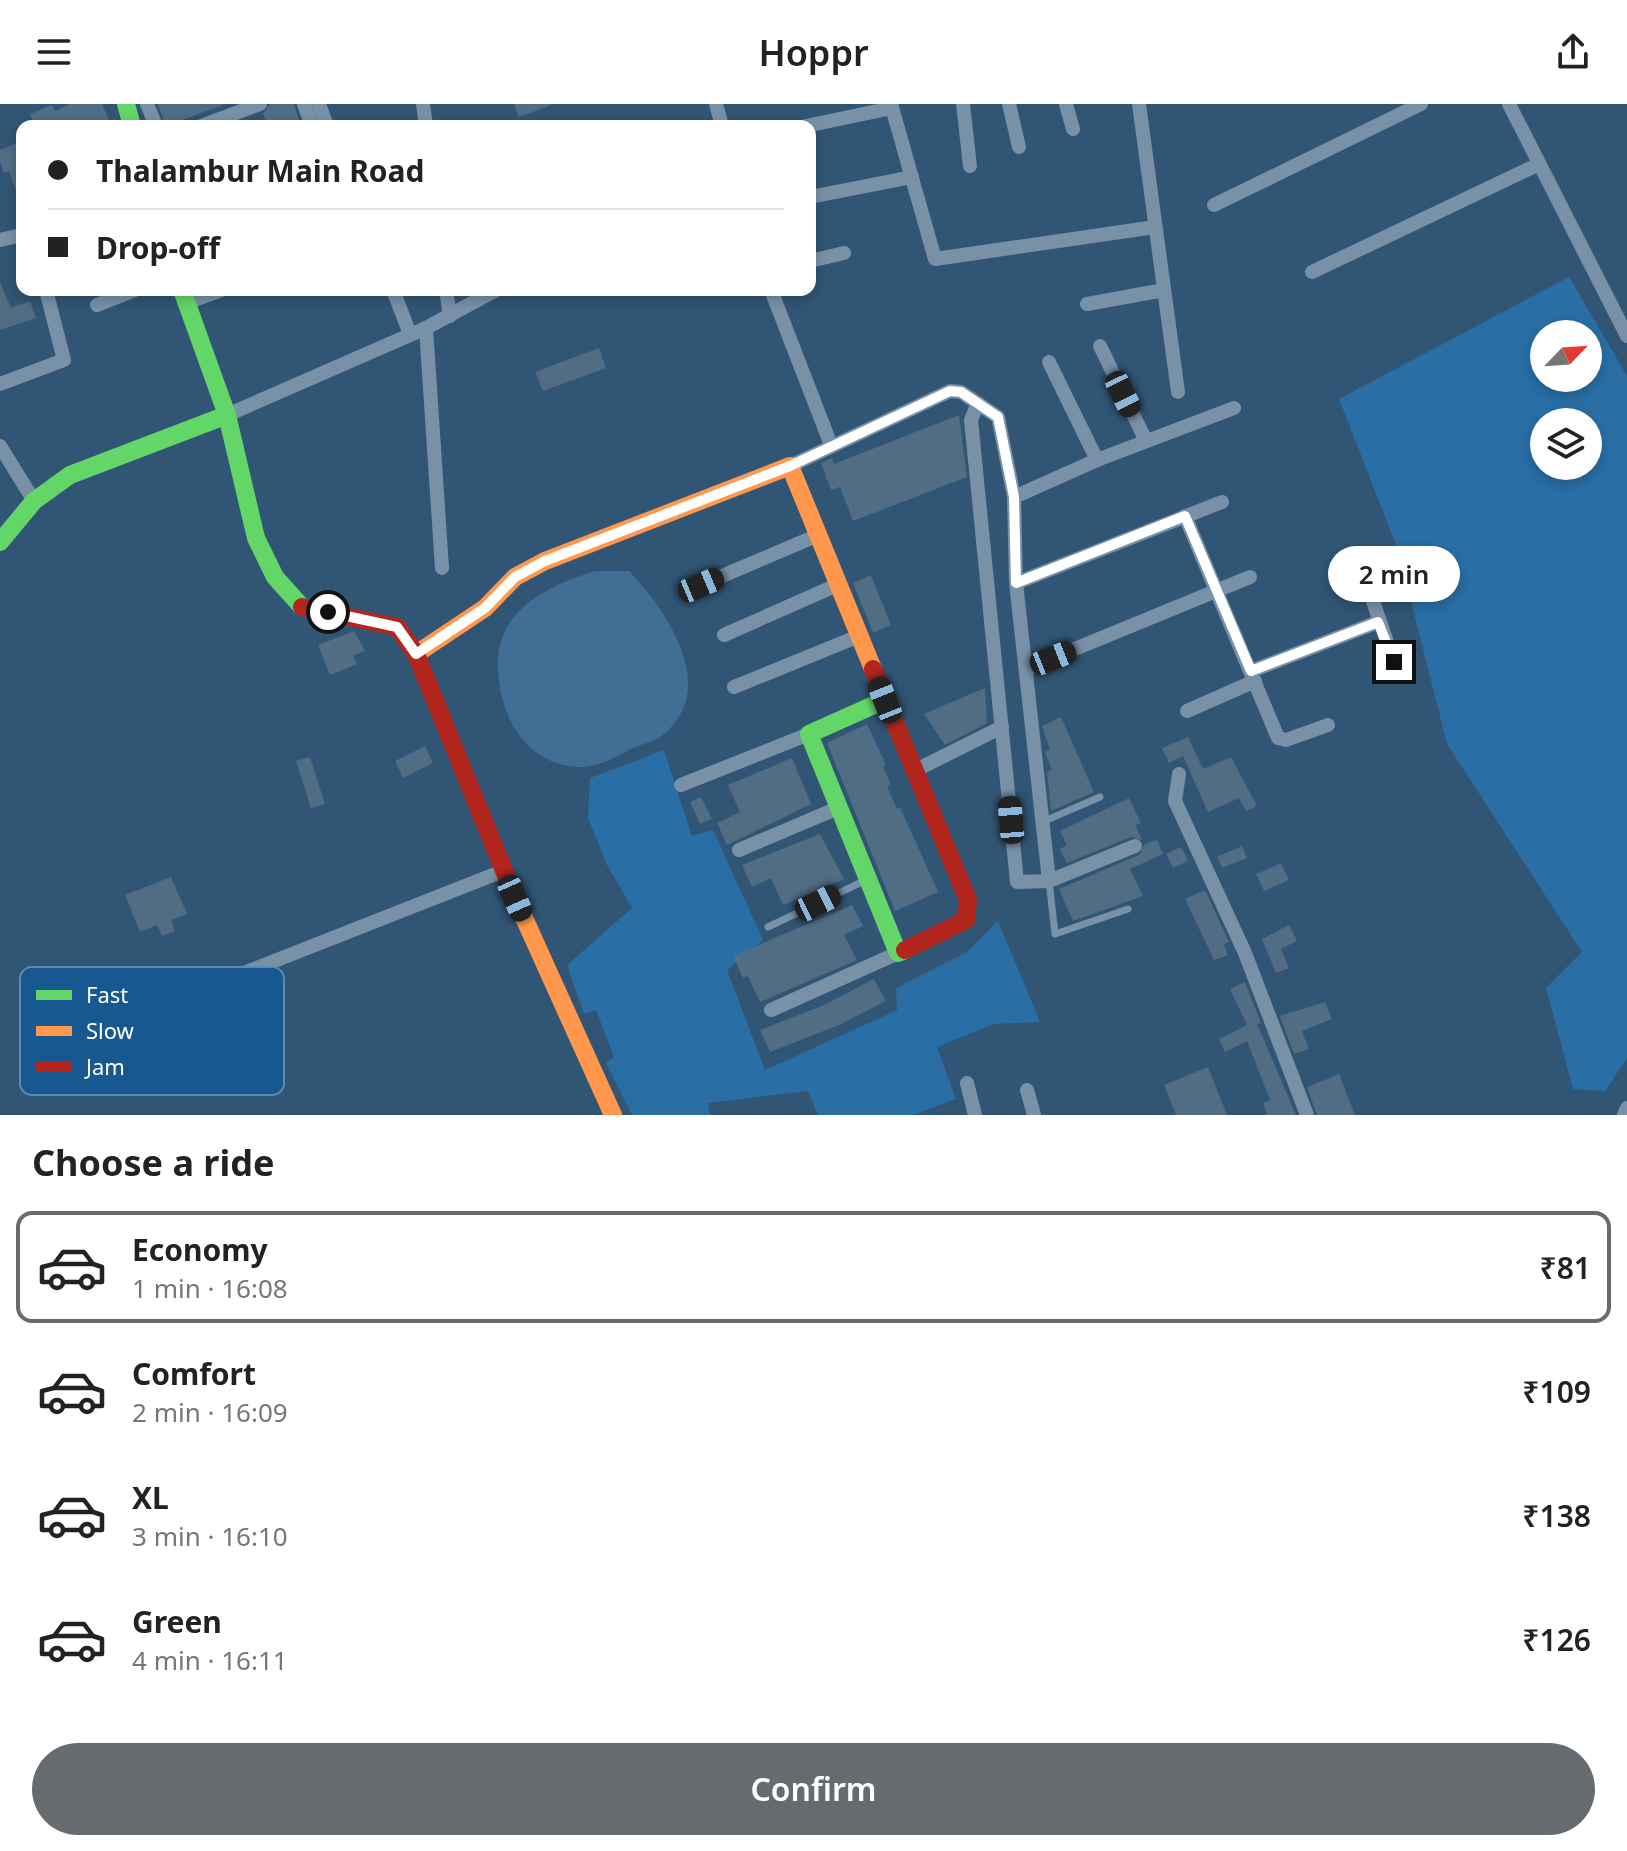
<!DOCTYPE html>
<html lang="en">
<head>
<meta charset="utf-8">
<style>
	:root { --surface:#fff; --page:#f2f2f2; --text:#222; --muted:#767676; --line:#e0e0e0; --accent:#656b6f }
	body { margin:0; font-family:"Noto Sans",sans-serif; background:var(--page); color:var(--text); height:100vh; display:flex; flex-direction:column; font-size:30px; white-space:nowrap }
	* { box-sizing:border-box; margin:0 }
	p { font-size:26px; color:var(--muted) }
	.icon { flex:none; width:44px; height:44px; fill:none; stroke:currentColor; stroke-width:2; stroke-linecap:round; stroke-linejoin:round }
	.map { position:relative; height:1011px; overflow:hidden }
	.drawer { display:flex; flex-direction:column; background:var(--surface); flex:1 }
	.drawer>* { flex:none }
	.top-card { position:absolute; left:16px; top:16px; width:800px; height:176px; border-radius:16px; box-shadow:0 4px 12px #0003; display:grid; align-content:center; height:176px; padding:0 32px; background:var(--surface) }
	.needle { width:52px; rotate:65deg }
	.controls { position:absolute; left:1530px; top:216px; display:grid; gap:16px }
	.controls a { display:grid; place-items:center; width:72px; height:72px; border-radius:50%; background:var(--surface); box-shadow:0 4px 12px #0003; font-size:40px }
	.end { position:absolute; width:36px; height:36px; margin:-18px; border:10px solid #fff; background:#111; box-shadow:0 0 0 4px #111 }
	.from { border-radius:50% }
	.bubble { position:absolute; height:56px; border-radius:28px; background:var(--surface); box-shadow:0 4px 12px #0003; font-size:26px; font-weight:600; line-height:56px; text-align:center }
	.car { position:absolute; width:24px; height:48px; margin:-24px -12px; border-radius:10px; box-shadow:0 0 6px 2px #0007; background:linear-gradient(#222 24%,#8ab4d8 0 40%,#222 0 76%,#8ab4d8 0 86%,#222 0) }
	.top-card b { display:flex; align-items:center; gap:28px; height:76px; font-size:30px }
	.top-card b+b { border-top:2px solid var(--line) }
	.top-card i { width:20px; height:20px; background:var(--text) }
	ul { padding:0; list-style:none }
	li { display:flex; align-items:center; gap:24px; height:112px; margin:0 16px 12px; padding:0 16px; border:4px solid transparent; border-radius:16px }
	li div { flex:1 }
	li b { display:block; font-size:30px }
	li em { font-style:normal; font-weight:600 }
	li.current { border-color:var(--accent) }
	li>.icon { width:72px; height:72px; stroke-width:1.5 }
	h2 { padding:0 32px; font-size:36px; line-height:96px }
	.primary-button { display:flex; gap:16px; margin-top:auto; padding:16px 32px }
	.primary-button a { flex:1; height:92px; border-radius:48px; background:var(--accent); color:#fff; font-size:32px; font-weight:600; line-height:92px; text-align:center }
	header { display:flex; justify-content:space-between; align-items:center; height:104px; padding:0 32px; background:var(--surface); font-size:36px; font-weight:600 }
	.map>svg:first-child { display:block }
	.green { fill:#296ea5; fill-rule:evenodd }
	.water { fill:#406e95 }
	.building { fill:#506d84 }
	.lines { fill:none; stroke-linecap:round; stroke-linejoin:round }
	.lane { stroke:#7891a7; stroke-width:7 }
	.street { stroke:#7891a7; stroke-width:14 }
	.fast { stroke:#63d668; stroke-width:18 }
	.slow { stroke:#ff974d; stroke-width:18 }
	.jam { stroke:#b3261e; stroke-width:18 }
	.route { stroke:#fff; stroke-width:10 }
	.key { fill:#16588f; stroke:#5c8ab1; stroke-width:2 }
	.key-label { font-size:22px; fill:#fff }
</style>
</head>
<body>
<header><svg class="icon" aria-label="menu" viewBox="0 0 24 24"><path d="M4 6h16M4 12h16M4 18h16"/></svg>Hoppr<svg class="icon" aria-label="share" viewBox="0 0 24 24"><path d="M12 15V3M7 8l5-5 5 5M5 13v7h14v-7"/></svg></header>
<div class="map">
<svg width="1627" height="1011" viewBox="0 0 1627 1011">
	<rect width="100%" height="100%" fill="#315574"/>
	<g class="green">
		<path d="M1569 173 1627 272V954L1605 987 1573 985 1546 884 1582 848 1447 640 1398 446 1339 295ZM1544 230H1588V274H1544ZM1544 318H1588V362H1544Z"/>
		<path d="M664 646 692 732 713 726 763 836 727 866 765 966 897 906 896 884 967 848 998 817 1040 918 994 920 937 943 956 995 913 1011H818L808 987 708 999 710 1011H632L606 959 614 953 596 906 584 910 567 861 632 804 607 761 588 714 590 674Z"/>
	</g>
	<path class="water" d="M595 467H629C666 506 720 583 664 630 655 638 641 640 631 645 616 653 597 664 579 663 522 661 496 605 498 555 500 503 553 480 595 467Z"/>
	<g class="building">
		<path d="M70 0H102L112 22H35L30 10 52 1 55 7Z"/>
		<path d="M158 0H222L223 1 166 22Z"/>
		<path d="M270 0H294L301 22H268L263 10Z"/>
		<path d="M514 0H551V1L519 13Z"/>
		<path d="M22 37V99H20L9 67 4 69 0 58V46Z"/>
		<path d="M0 178 11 204 30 197 36 214 0 226Z"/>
		<path d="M599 244 606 264 543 287 535 268Z"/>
		<path d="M959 311 967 373 853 417 840 383 831 386 821 359 832 354 834 360Z"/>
		<path d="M871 471 891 521 873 529 853 479Z"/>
		<path d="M354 527 365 547 353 552 357 560 330 571 318 541Z"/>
		<path d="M985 584 987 619 945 641 924 610Z"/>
		<path d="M1061 613 1094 688 1051 707 1047 668 1052 666 1045 648 1050 645 1042 622Z"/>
		<path d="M867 620 886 661 883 662 891 681 887 682 897 705 900 703 938 788 895 807 827 639Z"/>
		<path d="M1188 633 1203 665 1231 653 1257 702 1246 707 1239 694 1208 708 1183 652 1169 659 1162 644Z"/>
		<path d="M425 642 433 659 403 674 395 657Z"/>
		<path d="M310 653 325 700 311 704 296 657Z"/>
		<path d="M792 654 811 700 727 741 717 719 740 708 728 681Z"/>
		<path d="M701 693 712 715 700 720 690 698Z"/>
		<path d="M1129 694 1141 719 1135 721 1142 736 1131 733 1067 759 1060 745 1067 741 1060 727Z"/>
		<path d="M820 730 844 775 783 801 771 774 752 783 742 761Z"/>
		<path d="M1157 736 1163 750 1130 765 1143 792 1073 817 1059 785 1139 751 1145 740Z"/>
		<path d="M1242 742 1247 754 1222 764 1217 753Z"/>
		<path d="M1181 743 1188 757 1173 764 1166 750Z"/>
		<path d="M1281 759 1289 776 1264 787 1256 770Z"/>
		<path d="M171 773 187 810 171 816 175 827 162 832 157 821 140 828 125 791Z"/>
		<path d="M1205 786 1229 838 1224 840 1228 851 1214 856 1185 795Z"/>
		<path d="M852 801 863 822 844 831 857 856 760 898 748 872 743 874 733 852Z"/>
		<path d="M1289 821 1297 837 1281 845 1289 864 1276 869 1262 835Z"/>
		<path d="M874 875 886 897 839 921 770 948 760 926 824 901Z"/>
		<path d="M1245 878 1261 919 1257 920 1296 1011H1267L1263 999 1270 996 1247 937 1225 948 1219 935 1247 921 1230 885Z"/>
		<path d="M1325 898 1332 915 1302 927 1309 945 1294 950 1280 912Z"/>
		<path d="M1208 963 1227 1011H1176L1164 981Z"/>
		<path d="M1339 970 1355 1011H1317L1307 983Z"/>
	</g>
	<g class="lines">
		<g class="lane">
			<path d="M1042 718 1100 693"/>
			<path d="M1049 777 1055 830 1128 805"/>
			<path d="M768 823 866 776"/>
		</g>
		<g class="street">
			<path d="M147 0 156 22"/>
			<path d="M304 0 312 22"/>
			<path d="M319 0 327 22"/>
			<path d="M423 0 426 22"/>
			<path d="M716 0 722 22"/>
			<path d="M891 0 935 155 1155 123"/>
			<path d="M963 0 970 62"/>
			<path d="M1009 0 1019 43"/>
			<path d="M1066 0 1073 25"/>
			<path d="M1139 0 1178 288"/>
			<path d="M1509 0 1627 232"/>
			<path d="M201 22 260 0"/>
			<path d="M806 22 892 4"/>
			<path d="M810 93 912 73"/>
			<path d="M1214 101 1421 0"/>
			<path d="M0 136 22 131"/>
			<path d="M810 157 844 149"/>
			<path d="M1312 168 1539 60"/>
			<path d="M393 186 410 230"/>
			<path d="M446 186 450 212"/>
			<path d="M771 186 831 341"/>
			<path d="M186 199 222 186"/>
			<path d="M1087 200 1164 186"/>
			<path d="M97 201 135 186"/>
			<path d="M426 224 442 464"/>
			<path d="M1100 242 1146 337"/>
			<path d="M1049 258 1097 356"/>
			<path d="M0 280 64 256 46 186"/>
			<path d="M978 299 971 316 1017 778 1049 777 1135 742"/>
			<path d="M227 311 426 224 496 186"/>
			<path d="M0 342 34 397"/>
			<path d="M790 362 950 287 961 288 998 313 1014 393 1016 479 1049 777"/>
			<path d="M1014 393 1097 356 1234 304"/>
			<path d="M1185 412 1278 634 1286 636 1328 621"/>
			<path d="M1359 457 1394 558"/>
			<path d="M1016 479 1222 398"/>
			<path d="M701 481 816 432"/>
			<path d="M724 531 837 481"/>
			<path d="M1026 565 1250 473"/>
			<path d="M1251 567 1378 518"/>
			<path d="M734 583 859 532"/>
			<path d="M1187 607 1255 577"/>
			<path d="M914 667 1002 623"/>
			<path d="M1179 670 1175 697 1245 849 1307 1011"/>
			<path d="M681 681 809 630"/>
			<path d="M739 746 838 704"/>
			<path d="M160 902 503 767"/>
			<path d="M771 906 898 849"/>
			<path d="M967 979 975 1011"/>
			<path d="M1027 986 1034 1011"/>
			<path d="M1624 1011 1627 1004"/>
		</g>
		<g class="fast">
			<path d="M126 0 132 22"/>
			<path d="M182 186 227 311 256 434 275 473 302 503"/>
			<path d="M0 438 34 397 70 371 227 311"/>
			<path d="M885 596 809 630 898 849 905 846"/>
		</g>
		<g class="slow">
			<path d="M416 550 485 504 515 473 545 457 790 362 873 565"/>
			<path d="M516 796 613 1011"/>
		</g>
		<g class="jam">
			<path d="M302 503 397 523 416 550 516 796"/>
			<path d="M873 565 968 796 966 816 905 846"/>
		</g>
	</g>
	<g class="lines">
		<path class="route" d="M328 508 397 523 416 550 485 504 515 473 545 457 790 362 950 287 961 288 998 313 1014 393 1016 479 1185 412 1251 567 1378 518 1394 558"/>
	</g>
	<rect x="20" y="863" width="264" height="128" rx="12" class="key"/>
	<rect x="36" y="886" width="36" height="10" fill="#63d668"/>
	<rect x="36" y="922" width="36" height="10" fill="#ff974d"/>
	<rect x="36" y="958" width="36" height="10" fill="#b3261e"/>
	<g class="key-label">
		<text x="86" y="899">Fast</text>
		<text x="86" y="935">Slow</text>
		<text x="86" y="971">Jam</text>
	</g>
</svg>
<div class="controls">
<a><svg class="needle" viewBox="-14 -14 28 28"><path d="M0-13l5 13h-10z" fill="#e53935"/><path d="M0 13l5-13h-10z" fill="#767676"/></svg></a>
<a><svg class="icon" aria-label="layers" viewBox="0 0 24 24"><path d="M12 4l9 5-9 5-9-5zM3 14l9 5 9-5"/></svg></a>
</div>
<i class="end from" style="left:328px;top:508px"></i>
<i class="end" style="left:1394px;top:558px"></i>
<div class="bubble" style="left:1328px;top:442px;width:132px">2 min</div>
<i class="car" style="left:1123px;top:290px;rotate:154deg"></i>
<i class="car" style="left:701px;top:481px;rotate:67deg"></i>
<i class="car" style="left:1053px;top:554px;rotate:68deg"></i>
<i class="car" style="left:885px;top:596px;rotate:338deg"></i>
<i class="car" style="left:1011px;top:716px;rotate:355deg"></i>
<i class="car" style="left:515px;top:794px;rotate:156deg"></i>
<i class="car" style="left:818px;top:799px;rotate:64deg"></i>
<div class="top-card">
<b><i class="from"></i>Thalambur Main Road</b>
<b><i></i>Drop-off</b>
</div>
</div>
<section class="drawer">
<h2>Choose a ride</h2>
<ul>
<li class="current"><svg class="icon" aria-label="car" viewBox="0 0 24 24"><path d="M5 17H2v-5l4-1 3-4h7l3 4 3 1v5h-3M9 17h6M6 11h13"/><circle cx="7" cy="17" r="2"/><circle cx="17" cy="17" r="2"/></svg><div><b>Economy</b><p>1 min · 16:08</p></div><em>₹81</em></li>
<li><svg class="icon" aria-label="car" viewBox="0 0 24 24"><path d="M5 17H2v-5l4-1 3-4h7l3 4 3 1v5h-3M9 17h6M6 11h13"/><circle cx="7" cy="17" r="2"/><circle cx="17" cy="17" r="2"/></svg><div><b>Comfort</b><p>2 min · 16:09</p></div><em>₹109</em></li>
<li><svg class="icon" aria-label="car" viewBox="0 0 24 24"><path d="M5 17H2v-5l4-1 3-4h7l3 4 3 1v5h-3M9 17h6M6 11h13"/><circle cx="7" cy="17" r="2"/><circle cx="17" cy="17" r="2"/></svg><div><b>XL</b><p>3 min · 16:10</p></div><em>₹138</em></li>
<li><svg class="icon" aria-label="car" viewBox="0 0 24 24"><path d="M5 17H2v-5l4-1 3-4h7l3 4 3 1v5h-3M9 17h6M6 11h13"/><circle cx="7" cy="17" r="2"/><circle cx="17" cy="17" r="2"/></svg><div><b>Green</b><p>4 min · 16:11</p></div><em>₹126</em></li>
</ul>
<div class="primary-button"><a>Confirm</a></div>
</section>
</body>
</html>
